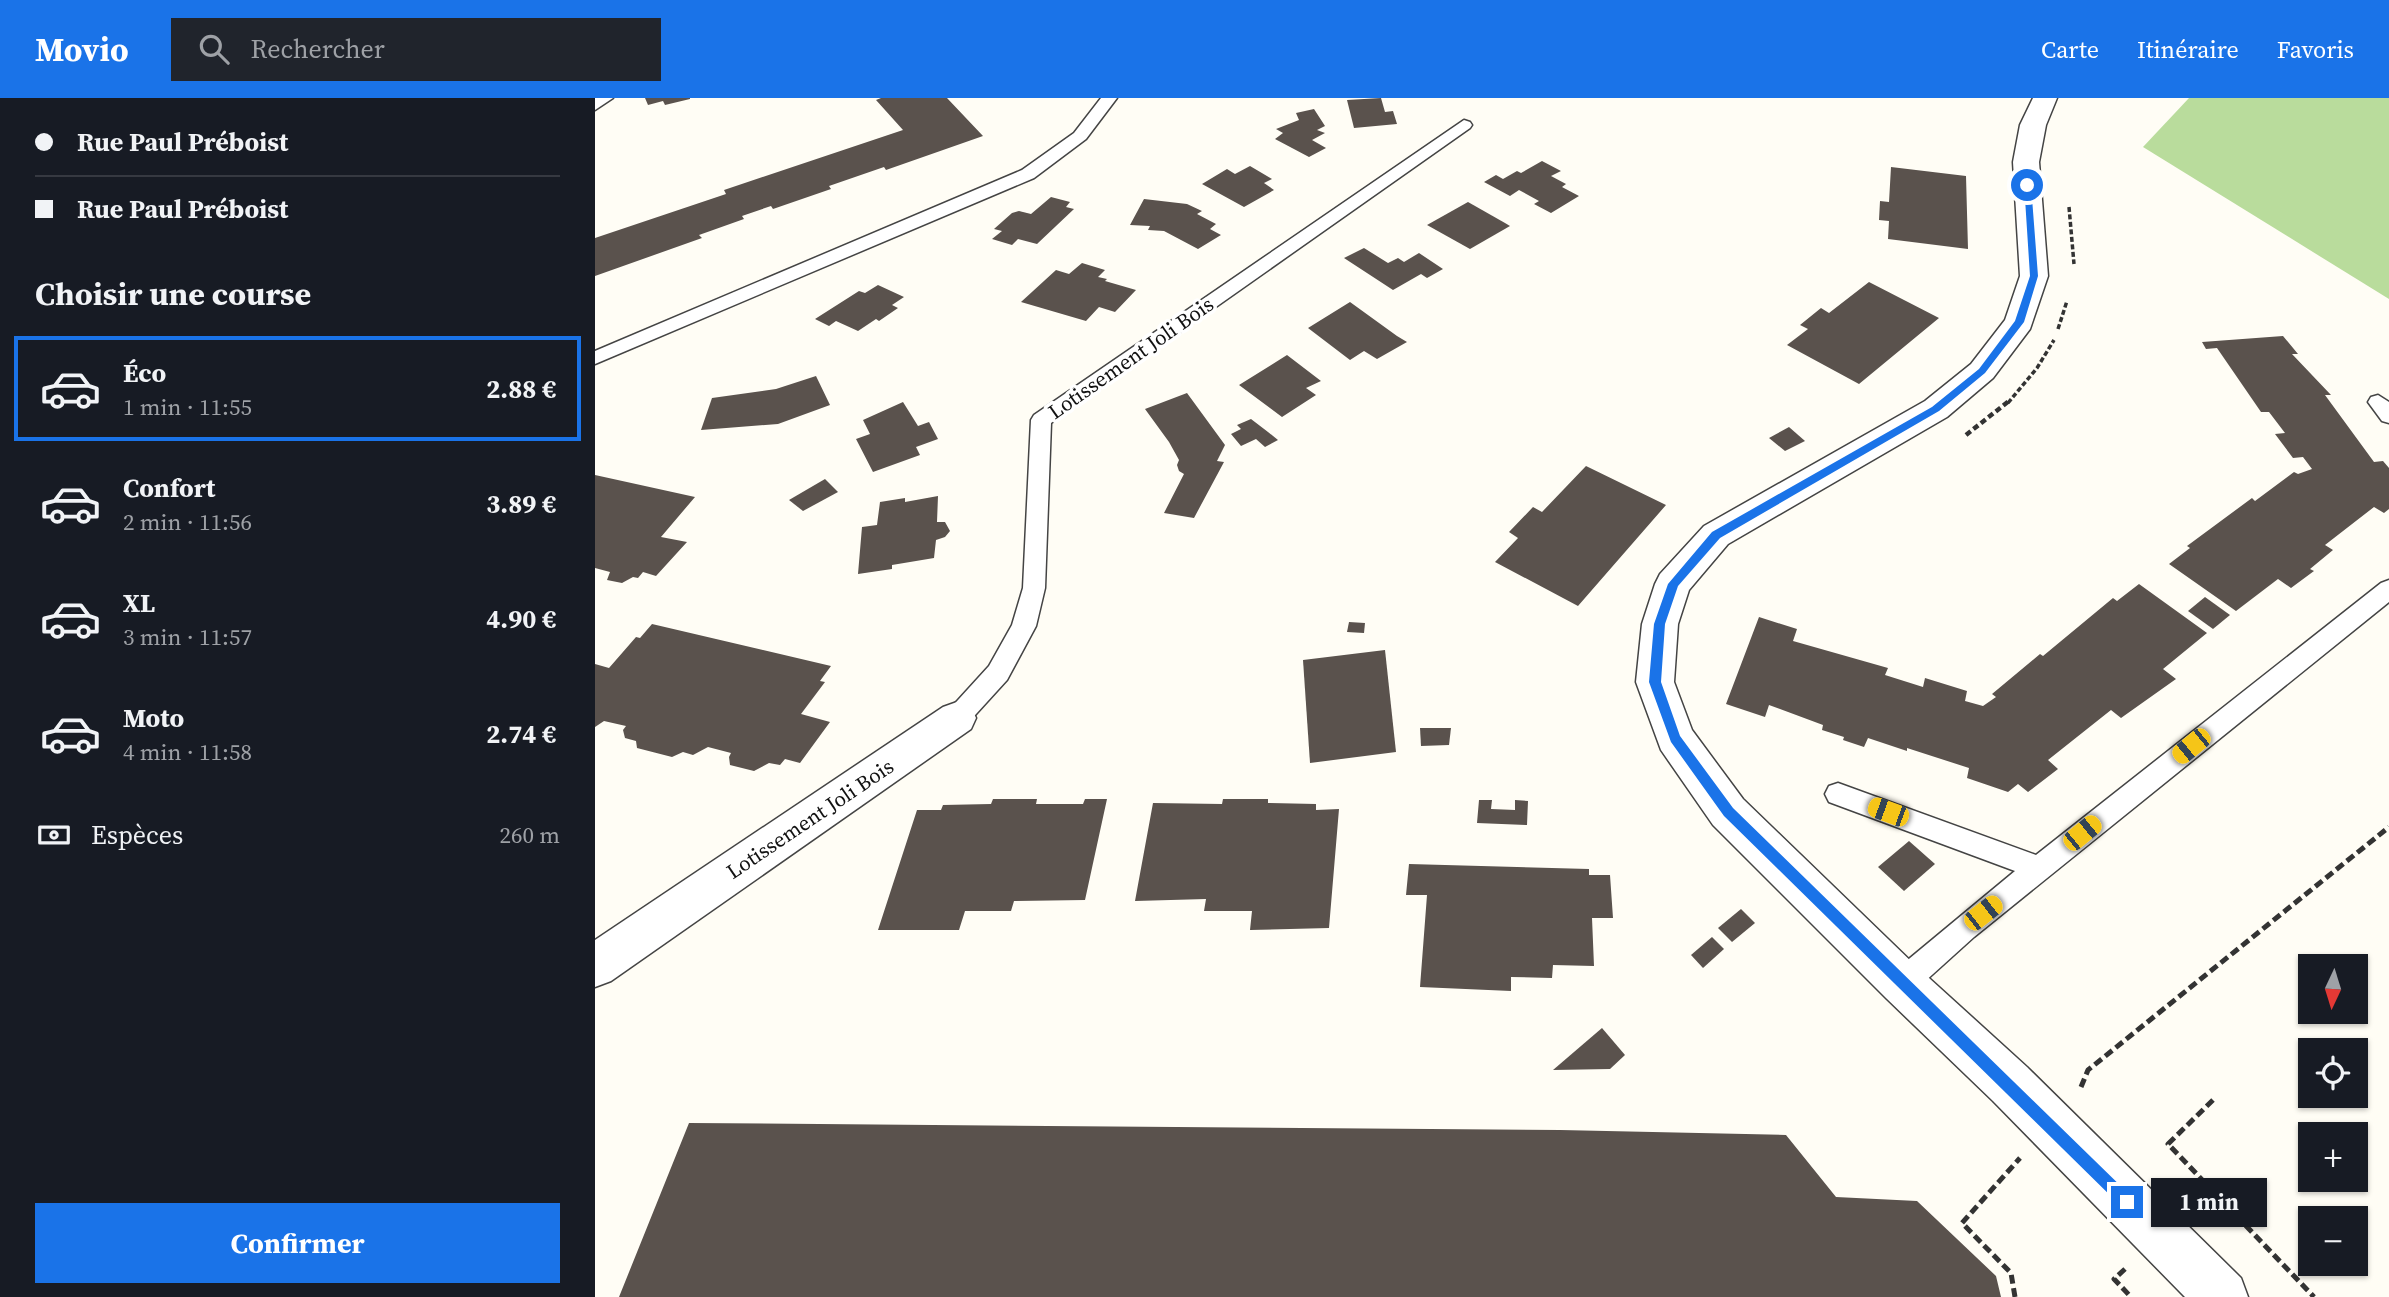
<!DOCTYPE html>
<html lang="fr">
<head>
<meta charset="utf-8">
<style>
	:root { --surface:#171b24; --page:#20242c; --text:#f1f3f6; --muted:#9ea1a6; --line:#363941; --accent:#1a73e8 }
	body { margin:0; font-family:"Source Serif 4",serif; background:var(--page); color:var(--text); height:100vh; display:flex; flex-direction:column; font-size:26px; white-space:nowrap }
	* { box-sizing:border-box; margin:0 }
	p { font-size:23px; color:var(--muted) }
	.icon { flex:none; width:38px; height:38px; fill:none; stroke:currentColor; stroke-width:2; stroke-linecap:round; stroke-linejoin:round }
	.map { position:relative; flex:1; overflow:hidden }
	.side { display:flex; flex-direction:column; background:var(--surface); width:595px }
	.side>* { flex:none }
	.guide { display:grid; align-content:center; height:154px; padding:0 35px; background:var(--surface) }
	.needle { width:46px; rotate:184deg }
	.buttons { position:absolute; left:1703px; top:856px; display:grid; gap:14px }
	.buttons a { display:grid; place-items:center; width:70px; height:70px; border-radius:0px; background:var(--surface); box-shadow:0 2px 5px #0004; font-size:35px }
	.end { position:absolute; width:32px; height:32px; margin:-16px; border:9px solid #1a73e8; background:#fff; box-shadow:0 0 0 4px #fff }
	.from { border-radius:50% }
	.bubble { position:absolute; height:49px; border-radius:0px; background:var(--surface); box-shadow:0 2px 5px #0004; font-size:23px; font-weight:700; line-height:49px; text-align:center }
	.car { position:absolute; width:21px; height:42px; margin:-21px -10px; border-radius:9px; box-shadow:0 0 5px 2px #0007; background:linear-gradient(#f5c518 24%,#345 0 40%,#f5c518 0 76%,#345 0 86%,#f5c518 0) }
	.guide b { display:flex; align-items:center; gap:24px; height:66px; font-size:26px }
	.guide b+b { border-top:2px solid var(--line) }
	.guide i { width:18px; height:18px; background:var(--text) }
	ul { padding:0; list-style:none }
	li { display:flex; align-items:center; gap:21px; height:105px; margin:0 14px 10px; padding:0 21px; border:4px solid transparent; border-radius:0px }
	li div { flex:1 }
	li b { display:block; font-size:26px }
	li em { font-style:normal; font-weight:700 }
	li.current { border-color:var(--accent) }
	li>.icon { width:63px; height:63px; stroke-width:1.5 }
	h2 { padding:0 35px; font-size:32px; line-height:84px }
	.pay { display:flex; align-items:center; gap:18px; height:77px; padding:0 35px; font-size:26px }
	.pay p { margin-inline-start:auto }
	.action { display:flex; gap:14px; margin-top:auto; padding:14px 35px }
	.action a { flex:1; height:80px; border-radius:0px; background:var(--accent); color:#fff; font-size:28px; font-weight:700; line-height:80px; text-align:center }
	header { display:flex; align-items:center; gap:42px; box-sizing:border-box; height:98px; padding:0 35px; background:var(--accent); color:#fff }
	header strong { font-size:33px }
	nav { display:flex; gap:38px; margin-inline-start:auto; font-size:24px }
	.search { width:490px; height:63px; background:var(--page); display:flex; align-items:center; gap:18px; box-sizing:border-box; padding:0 24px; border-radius:0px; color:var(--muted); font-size:26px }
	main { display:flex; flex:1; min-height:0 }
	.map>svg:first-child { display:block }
	.forest { fill:#b9dc9c }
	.building { fill:#5a524d }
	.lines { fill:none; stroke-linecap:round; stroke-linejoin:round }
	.lane-casing { stroke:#444; stroke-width:3 }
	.street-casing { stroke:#444; stroke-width:3 }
	.path-far2 { stroke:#333; stroke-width:3.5; stroke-dasharray:5 2.5; stroke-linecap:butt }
	.path-far1 { stroke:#333; stroke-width:4.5; stroke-dasharray:6 3.5; stroke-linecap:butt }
	.path { stroke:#333; stroke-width:5; stroke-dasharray:9 4.5; stroke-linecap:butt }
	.lane { fill:#fff; fill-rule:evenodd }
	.street { fill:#fff; fill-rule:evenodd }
	.route { fill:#1a73e8 }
	.labels { text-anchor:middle; stroke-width:7; stroke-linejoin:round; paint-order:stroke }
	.street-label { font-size:21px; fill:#111; stroke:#fff }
</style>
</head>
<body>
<header>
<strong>Movio</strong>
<div class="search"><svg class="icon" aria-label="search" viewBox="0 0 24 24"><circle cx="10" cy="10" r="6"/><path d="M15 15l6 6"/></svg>Rechercher</div>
<nav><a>Carte</a><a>Itinéraire</a><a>Favoris</a></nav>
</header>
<main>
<section class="side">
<div class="guide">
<b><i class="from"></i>Rue Paul Préboist</b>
<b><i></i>Rue Paul Préboist</b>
</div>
<h2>Choisir une course</h2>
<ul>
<li class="current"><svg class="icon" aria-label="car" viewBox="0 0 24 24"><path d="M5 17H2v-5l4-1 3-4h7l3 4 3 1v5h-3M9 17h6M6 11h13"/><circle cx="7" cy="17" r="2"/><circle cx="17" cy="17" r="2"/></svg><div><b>Éco</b><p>1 min · 11:55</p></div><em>2.88 €</em></li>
<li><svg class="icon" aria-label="car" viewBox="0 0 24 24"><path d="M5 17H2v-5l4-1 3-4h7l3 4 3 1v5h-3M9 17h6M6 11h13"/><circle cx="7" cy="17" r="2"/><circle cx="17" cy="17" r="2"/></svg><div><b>Confort</b><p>2 min · 11:56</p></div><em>3.89 €</em></li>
<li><svg class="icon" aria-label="car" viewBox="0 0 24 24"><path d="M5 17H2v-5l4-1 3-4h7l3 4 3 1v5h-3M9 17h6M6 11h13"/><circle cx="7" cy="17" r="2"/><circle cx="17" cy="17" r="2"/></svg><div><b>XL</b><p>3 min · 11:57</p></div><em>4.90 €</em></li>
<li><svg class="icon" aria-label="car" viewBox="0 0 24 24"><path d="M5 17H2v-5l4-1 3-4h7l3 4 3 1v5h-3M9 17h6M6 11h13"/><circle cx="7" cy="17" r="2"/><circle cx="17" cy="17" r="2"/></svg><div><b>Moto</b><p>4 min · 11:58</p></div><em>2.74 €</em></li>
</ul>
<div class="pay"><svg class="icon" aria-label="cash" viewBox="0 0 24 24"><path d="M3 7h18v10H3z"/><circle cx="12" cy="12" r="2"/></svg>Espèces<p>260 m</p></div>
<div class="action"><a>Confirmer</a></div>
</section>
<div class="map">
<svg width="1794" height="1199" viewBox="0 0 1794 1199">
	<rect width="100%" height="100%" fill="#fffdf5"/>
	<path class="forest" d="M1594 0H1794V201L1548 49Z"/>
	<g class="building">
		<path d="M50 0H95V1L70 7 68 3 53 7Z"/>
		<path d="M286 0H352L388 38 291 72 289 69 234 88 236 91 178 111 176 108 147 118 149 121 104 137 107 140 0 178V140L131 96 129 92 308 32 281 2Z"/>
		<path d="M786 0 790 14 798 13 802 26 759 30 752 2Z"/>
		<path d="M719 11 730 28 722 32 730 35 717 42 731 50 714 59 680 41 688 35 681 31 704 22 701 15Z"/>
		<path d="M947 63 966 73 956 78 971 86 967 89 984 98 956 115 939 106 944 103 924 92 915 98 889 84 901 77 908 81 922 73 926 75Z"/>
		<path d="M655 68 677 81 669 85 679 92 649 109 607 86 632 71 640 76Z"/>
		<path d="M1296 69 1371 78 1373 151 1293 141 1294 123 1284 122 1285 103 1294 104Z"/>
		<path d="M456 99 475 104 471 109 479 111 442 146 423 141 417 147 397 141 407 133 399 131 417 115 424 113 436 116Z"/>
		<path d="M549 101 592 106 607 113 602 116 621 126 615 131 626 137 603 151 569 133 553 132 555 128 535 127Z"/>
		<path d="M873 104 910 125 915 128 875 151 832 127Z"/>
		<path d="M769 150 793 165 803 160 809 164 824 155 848 171 832 180 826 176 798 192 749 160Z"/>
		<path d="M487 165 510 172 503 179 512 181 510 183 541 192 520 214 504 209 491 223 426 204 461 172 474 176Z"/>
		<path d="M1274 184 1344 220 1264 286 1192 247 1213 231 1205 227 1226 210 1234 215Z"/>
		<path d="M283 187 309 199 297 207 303 210 284 223 281 221 263 233 241 223 234 228 220 221 264 193 270 195Z"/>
		<path d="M755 204 802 238 812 244 782 261 769 253 755 262 713 230Z"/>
		<path d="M1688 238 1703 256H1697L1736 297H1730L1779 364 1788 363 1794 370V411L1789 415 1779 409 1730 447 1738 452 1715 471 1719 473 1696 490 1683 481 1641 513 1574 466 1595 450 1592 448 1657 400 1660 403 1699 374 1703 376 1717 371 1708 359 1698 360 1680 336 1690 335 1674 314H1666L1622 250 1611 251 1607 244Z"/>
		<path d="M692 257 726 283 711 290 721 297 687 319 644 287Z"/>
		<path d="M221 278 235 307 183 326 106 332 117 300 181 291Z"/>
		<path d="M592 295 630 347 622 363 629 364 599 420 569 415 589 376 584 373 582 367 584 362 574 344 550 311Z"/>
		<path d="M308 304 323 328 334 324 343 341 321 349 325 357 278 374 261 341 275 336 268 322Z"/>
		<path d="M656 321 673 334 683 342 670 349 661 341 646 348 636 336 646 331 642 327Z"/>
		<path d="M1194 329 1210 343 1190 353 1174 340Z"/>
		<path d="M991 368 1071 407 983 508 900 464 923 440 914 434 938 409 947 414Z"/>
		<path d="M0 377 100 399 66 439 92 444 61 478 48 474 43 480 38 479 27 485 12 482 15 474 0 470Z"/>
		<path d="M230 381 243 394 208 413 194 402Z"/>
		<path d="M343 398 342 424H350L355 433 350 439 341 442 339 460 297 467V471L263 476 267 429 282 427 285 404 310 400V404Z"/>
		<path d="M1544 486 1612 535 1568 571 1581 581 1526 620 1516 612 1453 662 1463 671 1433 694 1423 686 1413 694 1372 680 1374 670 1312 650V653L1273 640 1269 649 1248 642 1249 639 1227 632 1228 627 1174 607 1170 619 1131 606 1164 519 1202 531 1198 543 1293 570 1290 577 1328 589 1330 580 1372 593 1370 603 1388 608 1401 599 1397 596 1445 556 1448 558 1518 500 1522 503Z"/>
		<path d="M1610 499 1635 517 1618 531 1593 513Z"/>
		<path d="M754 524 770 525 769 535 752 534Z"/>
		<path d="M57 526 236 568 225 583 230 584 206 616 235 624 205 665 190 661 185 667 174 665 159 673 135 667 134 659 136 655 113 649 98 657 88 654 77 659 42 650 41 643 30 640 28 632 31 628 9 623 0 629V566L14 570 41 539 45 540Z"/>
		<path d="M790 552 801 654 715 665 708 562Z"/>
		<path d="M825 630H856L854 647 826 648Z"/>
		<path d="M398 701H442L441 706H488L490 701H512L490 802 419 803 416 813H370L364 832H283L322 712H346L348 707 396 706Z"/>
		<path d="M628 701H673V705L721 706V712L744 711 734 830 655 832 657 813H609L611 801 540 803 558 705 627 706Z"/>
		<path d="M884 702H897L896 711 920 712V702L933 703 932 727 882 725Z"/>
		<path d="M1314 743 1340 766 1309 793 1283 769Z"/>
		<path d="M814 766 994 771V777H1015L1018 820H997L999 868 958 867 957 880 916 879V893L825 889 832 797H811Z"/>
		<path d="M1146 811 1160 825 1137 844 1123 830Z"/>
		<path d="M1117 839 1129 851 1108 870 1096 857Z"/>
		<path d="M1007 930 1030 957 1015 971 958 972Z"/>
		<path d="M94 1025 965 1032 1191 1037 1241 1099 1322 1103 1401 1178 1406 1199H24Z"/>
	</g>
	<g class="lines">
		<g class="lane-casing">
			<g id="lane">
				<path d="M0 0H18L0 12Z"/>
				<path d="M506 0H522L491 41 439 80 0 266V253L427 72 479 35Z"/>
				<path d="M869 22 875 24 877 27 875 30 456 325 450 490 441 528 412 582 371 627 362 630 353 627 350 620 353 613 394 568 417 527 428 490 436 322 439 317Z"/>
				<path d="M1783 297 1794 304V325L1787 323 1773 304 1776 299Z"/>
				<path d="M1794 482V504L1379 839 1317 895 1307 899 1297 895 1293 885 1297 875 1420 773 1234 704 1230 696 1234 688 1243 685 1441 757 1786 485Z"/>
			</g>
		</g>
		<g class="street-casing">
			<g id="street">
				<path d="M1438 0H1462L1451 27 1444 64 1453 178 1435 231 1398 280 1352 319 1133 446 1094 492 1083 526 1079 584 1097 632 1148 701 1323 870 1432 969 1646 1180 1653 1199H1590L1398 1003 1291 900 1118 727 1066 652 1041 584 1047 526 1060 486 1065 476 1109 428 1330 303 1376 266 1410 222 1425 178 1418 64 1425 27Z"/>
				<path d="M362 604 376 609 381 620 376 631 16 883 0 889V842L348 609Z"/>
			</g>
		</g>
		<g class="path-far2">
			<path d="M1474 109 1479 166"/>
			<path d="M1463 231 1472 203"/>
			<path d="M1413 305 1442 270 1459 242"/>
		</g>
		<path class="path-far1" d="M1371 337 1414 303"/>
		<g class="path">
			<path d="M1486 989 1493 972 1794 729"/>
			<path d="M1618 1002 1573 1046 1719 1199"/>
			<path d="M1530 1171 1519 1181 1536 1199"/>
			<path d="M1420 1199 1416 1175 1367 1125 1425 1060"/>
		</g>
		<use href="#lane" class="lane"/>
		<use href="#street" class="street"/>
	</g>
	<path class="route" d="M1429 85 1436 87 1443 178 1429 224 1390 275 1344 313 1125 440 1083 488 1070 526 1066 584 1085 638 1138 710 1537 1099 1540 1104 1537 1109 1532 1111 1527 1109 1129 718 1076 644 1054 584 1059 526 1073 486 1117 434 1337 309 1384 271 1420 223 1435 178Z"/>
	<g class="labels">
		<g class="street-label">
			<text transform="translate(536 260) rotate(-35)" y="7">Lotissement Joli Bois</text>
			<text transform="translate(215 721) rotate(-34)" y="7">Lotissement Joli Bois</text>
		</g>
	</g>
</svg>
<div class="buttons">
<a><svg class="needle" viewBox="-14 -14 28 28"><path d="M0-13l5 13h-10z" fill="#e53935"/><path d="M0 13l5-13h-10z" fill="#9ea1a6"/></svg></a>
<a><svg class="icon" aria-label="locate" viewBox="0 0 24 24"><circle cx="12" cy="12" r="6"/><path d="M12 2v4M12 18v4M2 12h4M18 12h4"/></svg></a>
<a>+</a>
<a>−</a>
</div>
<i class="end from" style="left:1432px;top:87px"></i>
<i class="end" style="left:1532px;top:1104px"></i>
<div class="bubble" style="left:1556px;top:1080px;width:116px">1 min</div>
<i class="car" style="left:1596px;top:648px;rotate:231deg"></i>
<i class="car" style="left:1293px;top:714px;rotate:290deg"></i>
<i class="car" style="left:1487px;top:735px;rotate:51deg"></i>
<i class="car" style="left:1388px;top:815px;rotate:52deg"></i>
</div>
</main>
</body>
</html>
